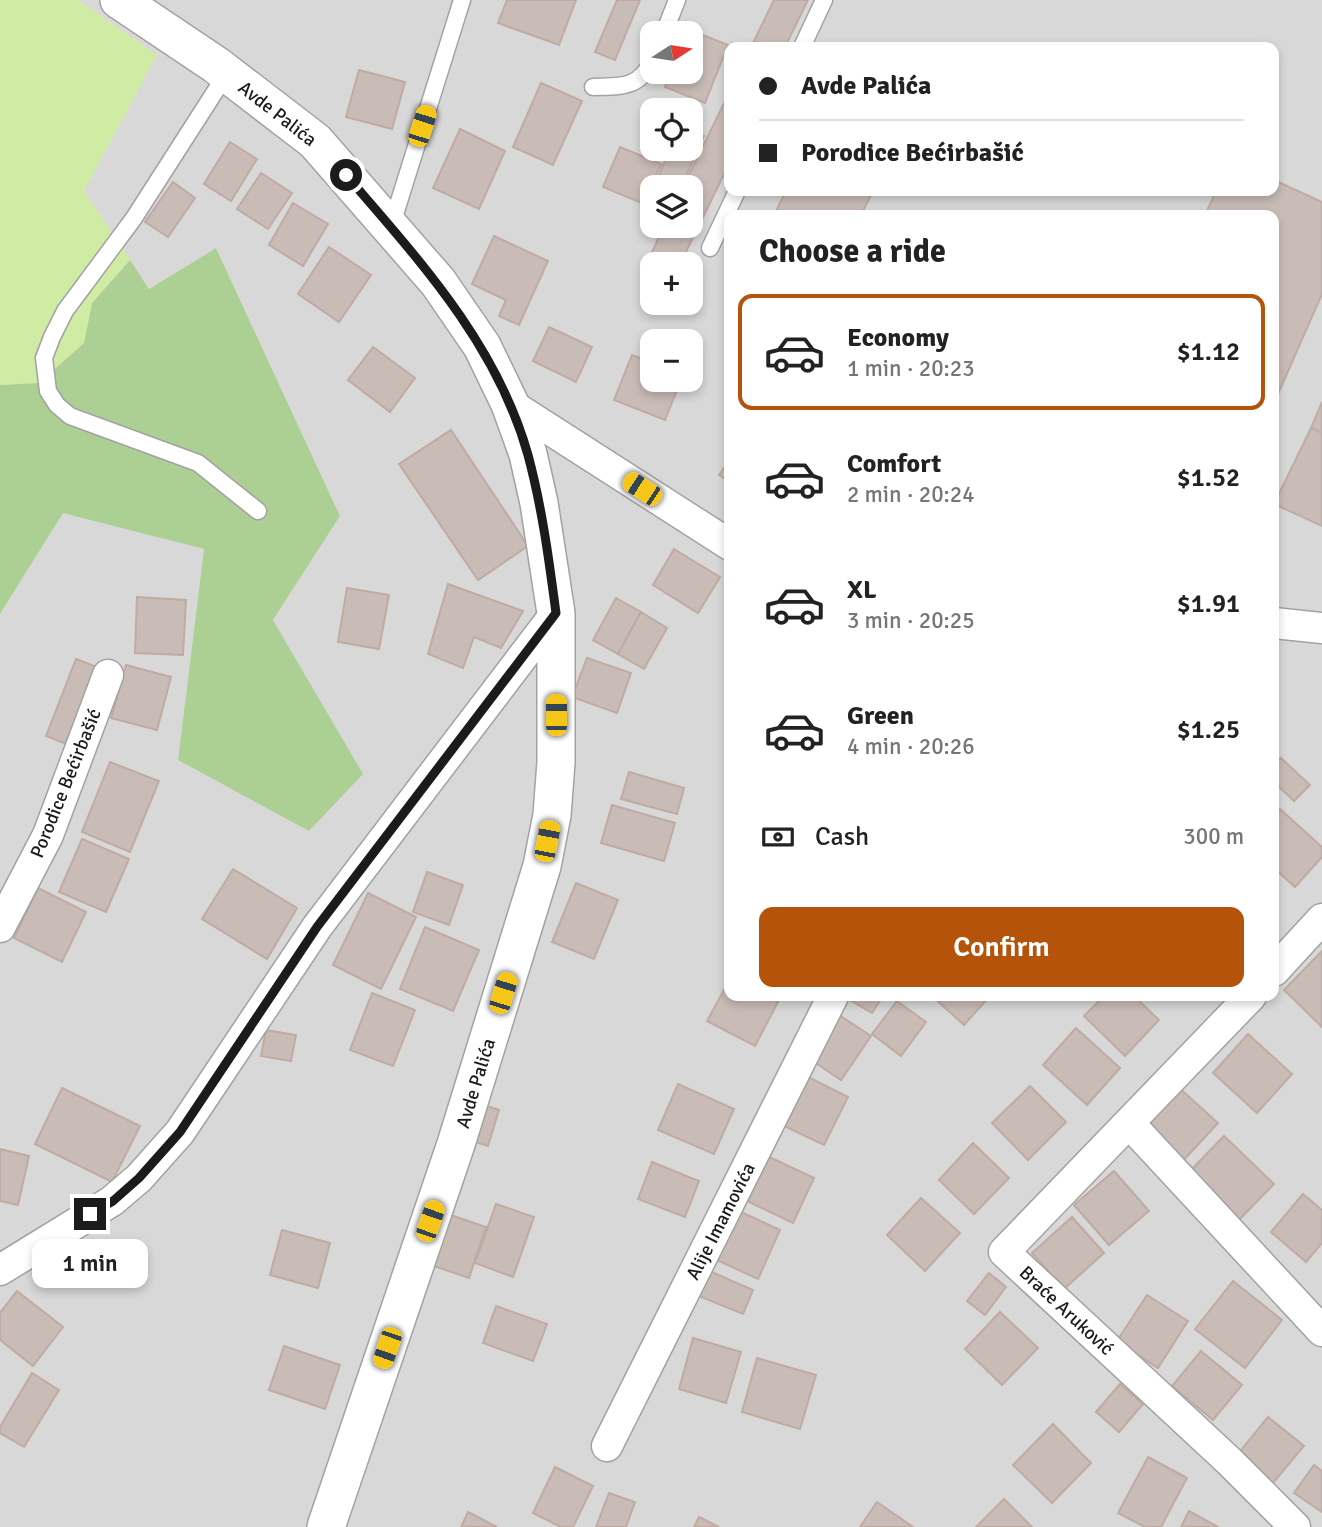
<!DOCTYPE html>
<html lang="en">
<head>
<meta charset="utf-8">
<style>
	:root { --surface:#fff; --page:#f6f6f6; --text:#222; --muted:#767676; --line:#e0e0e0; --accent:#b45309 }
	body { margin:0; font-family:Signika,sans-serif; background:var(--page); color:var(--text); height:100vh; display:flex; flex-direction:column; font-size:26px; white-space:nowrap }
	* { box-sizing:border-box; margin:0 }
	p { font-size:23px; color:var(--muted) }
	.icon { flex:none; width:38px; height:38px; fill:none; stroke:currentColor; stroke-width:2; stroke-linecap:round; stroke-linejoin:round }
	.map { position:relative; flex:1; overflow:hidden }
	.panel { position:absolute; left:724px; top:210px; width:555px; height:791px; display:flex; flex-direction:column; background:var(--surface); border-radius:14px; box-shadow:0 4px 10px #0003 }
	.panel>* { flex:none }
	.banner { position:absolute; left:724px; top:42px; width:555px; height:154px; border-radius:14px; box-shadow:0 4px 10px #0003; display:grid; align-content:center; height:154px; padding:0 35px; background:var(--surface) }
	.needle { width:46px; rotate:78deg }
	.buttons { position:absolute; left:640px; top:21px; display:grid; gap:14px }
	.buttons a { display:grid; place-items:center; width:63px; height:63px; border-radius:14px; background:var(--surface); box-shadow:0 4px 10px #0003; font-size:35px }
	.end { position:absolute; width:32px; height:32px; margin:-16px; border:9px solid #1b1b1b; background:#fff; box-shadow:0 0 0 4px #fff }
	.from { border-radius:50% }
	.bubble { position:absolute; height:49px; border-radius:14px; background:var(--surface); box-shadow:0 4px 10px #0003; font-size:23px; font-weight:600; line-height:49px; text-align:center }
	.car { position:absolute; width:21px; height:42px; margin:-21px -10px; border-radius:9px; box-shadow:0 0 5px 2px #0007; background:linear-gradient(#f5c518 24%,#345 0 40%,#f5c518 0 76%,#345 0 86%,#f5c518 0) }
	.banner b { display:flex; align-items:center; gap:24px; height:66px; font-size:26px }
	.banner b+b { border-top:2px solid var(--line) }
	.banner i { width:18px; height:18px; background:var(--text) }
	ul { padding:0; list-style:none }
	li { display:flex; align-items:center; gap:21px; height:116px; margin:0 14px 10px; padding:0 21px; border:4px solid transparent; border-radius:14px }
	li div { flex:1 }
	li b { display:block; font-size:26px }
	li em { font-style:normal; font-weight:600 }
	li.active { border-color:var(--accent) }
	li>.icon { width:63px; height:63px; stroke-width:1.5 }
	h2 { padding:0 35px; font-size:32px; line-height:84px }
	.pay { display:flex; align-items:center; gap:18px; height:77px; padding:0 35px; font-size:26px }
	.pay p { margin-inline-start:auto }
	.action { display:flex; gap:14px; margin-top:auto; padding:14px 35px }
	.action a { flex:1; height:80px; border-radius:14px; background:var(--accent); color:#fff; font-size:28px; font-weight:600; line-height:80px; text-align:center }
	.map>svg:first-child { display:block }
	.residential { fill:#d9d8d8; fill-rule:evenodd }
	.grass { fill:#d0eba3 }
	.forest { fill:#accf93 }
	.building { fill:#c9bcb6; stroke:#bfaba2; stroke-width:2 }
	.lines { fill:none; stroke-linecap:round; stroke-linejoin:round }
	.service-casing { stroke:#a2a2a2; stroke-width:19 }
	.minor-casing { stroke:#a2a2a2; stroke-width:33 }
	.tertiary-casing { stroke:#a2a2a2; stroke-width:40 }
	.service { stroke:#fff; stroke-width:16 }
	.minor { stroke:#fff; stroke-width:30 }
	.tertiary { stroke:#fff; stroke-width:37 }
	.route { stroke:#1b1b1b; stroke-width:9 }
	.labels { text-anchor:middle; stroke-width:5; stroke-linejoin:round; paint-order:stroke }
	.street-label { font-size:19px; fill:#1b1b1b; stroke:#fff }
</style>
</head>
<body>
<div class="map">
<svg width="1322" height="1527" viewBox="0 0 1322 1527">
	<rect width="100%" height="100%" fill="#ede7e0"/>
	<path class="residential" d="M78 0H1322V1527H0V614L63 512 204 549 178 760 363 775 273 620 340 516 216 248 149 289 84 191 157 55ZM653 33H691V72H653ZM730 47H1274V191H730ZM653 110H691V149H653ZM653 187H691V226H653ZM730 215H1274V996H730ZM653 264H691V303H653ZM653 341H691V380H653Z"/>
	<path class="grass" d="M0 0H78L157 55 84 191 130 260 92 303 84 343 39 383 0 385Z"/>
	<path class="forest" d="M216 248 340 516 273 620 363 774 309 831 178 760 204 549 63 513 0 614V385L39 383 84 343 92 303 130 260 149 289Z"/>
	<g class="building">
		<path d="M507 0H576L559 45 498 23Z"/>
		<path d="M617 0H640L615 60 595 52Z"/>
		<path d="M774 0H808L785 47H751Z"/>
		<path d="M688 29 728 45 705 103 665 87 671 72H691V33H686Z"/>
		<path d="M359 70 405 82 392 129 346 117Z"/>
		<path d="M541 83 582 101 553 165 513 147Z"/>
		<path d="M730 91V162L680 264H677L652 252 664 226H691V187H683Z"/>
		<path d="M460 129 505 151 479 209 433 188Z"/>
		<path d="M691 131 704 136 682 185 659 175 670 149H691Z"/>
		<path d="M230 142 257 159 231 201 204 184Z"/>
		<path d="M620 147 661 164 644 204 603 187Z"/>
		<path d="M261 173 292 193 268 229 237 209Z"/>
		<path d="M1274 180 1322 202V294L1274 403V215H1205L1216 191H1274Z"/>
		<path d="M173 182 195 198 168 237 145 222Z"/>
		<path d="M786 191H873L861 215H774Z"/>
		<path d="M293 203 328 224 303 266 269 245Z"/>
		<path d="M494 236 548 261 519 325 499 316 506 300 472 284Z"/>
		<path d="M329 247 371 275 339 322 298 294Z"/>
		<path d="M549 327 592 347 576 382 533 361Z"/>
		<path d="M373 347 415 378 390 412 348 380Z"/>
		<path d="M632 355 653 363V380H681L665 420 614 400Z"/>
		<path d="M1322 402V433L1311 428Z"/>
		<path d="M1311 428 1322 433V526L1274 504Z"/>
		<path d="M451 430 528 546 478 580 399 464Z"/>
		<path d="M730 459V482L719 475Z"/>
		<path d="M674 549 720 577 698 613 653 585Z"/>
		<path d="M448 584 523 611 501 648 474 637 463 668 428 654Z"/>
		<path d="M347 588 389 595 379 649 338 642Z"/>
		<path d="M137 597 186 600 183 655 135 653Z"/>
		<path d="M616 598 641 612 618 654 593 640Z"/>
		<path d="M641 612 667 628 644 669 618 654Z"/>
		<path d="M587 658 631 673 617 713 572 697Z"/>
		<path d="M76 659 102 669 71 746 46 736Z"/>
		<path d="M126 665 171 677 157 730 111 718Z"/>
		<path d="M1281 758 1310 785 1294 801 1274 782V766Z"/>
		<path d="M110 762 159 781 130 852 82 832Z"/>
		<path d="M629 772 684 788 677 814 621 799Z"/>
		<path d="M612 805 675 823 664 861 601 843Z"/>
		<path d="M1280 809 1322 847V857L1295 887 1274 868V815Z"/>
		<path d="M82 839 129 859 106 912 59 892Z"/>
		<path d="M233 869 297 908 267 959 202 919Z"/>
		<path d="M427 872 463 885 449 925 413 912Z"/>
		<path d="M576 883 618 900 594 959 552 942Z"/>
		<path d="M38 888 86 912 62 962 14 938Z"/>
		<path d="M368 893 416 917 381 989 333 965Z"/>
		<path d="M425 927 479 950 453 1011 400 989Z"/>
		<path d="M1322 951V1027L1284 990Z"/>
		<path d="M730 979V996H767L778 1002 755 1046 707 1021Z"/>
		<path d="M372 993 415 1010 393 1066 350 1050Z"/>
		<path d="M843 996H883L872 1013Z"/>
		<path d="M932 996H990L964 1025Z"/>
		<path d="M1104 996H1134L1159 1020 1125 1056 1084 1016Z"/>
		<path d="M897 1001 926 1022 901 1056 872 1034Z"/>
		<path d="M836 1013 871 1036 841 1080 807 1057Z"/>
		<path d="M1076 1028 1120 1068 1087 1105 1043 1065Z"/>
		<path d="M266 1030 296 1035 291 1061 261 1056Z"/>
		<path d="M1248 1034 1292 1074 1257 1113 1213 1073Z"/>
		<path d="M804 1075 848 1097 824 1145 780 1124Z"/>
		<path d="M678 1084 734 1109 714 1154 658 1130Z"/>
		<path d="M1176 1085 1218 1123 1181 1163 1140 1125Z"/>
		<path d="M1030 1086 1066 1122 1028 1160 992 1123Z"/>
		<path d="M62 1088 140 1126 112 1182 35 1144Z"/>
		<path d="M481 1104 499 1110 488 1146 469 1140Z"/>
		<path d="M1224 1136 1274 1184 1237 1222 1187 1174Z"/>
		<path d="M973 1143 1009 1178 974 1214 939 1180Z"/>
		<path d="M0 1149 29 1156 18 1205 0 1201Z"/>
		<path d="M765 1155 814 1178 793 1223 745 1200Z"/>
		<path d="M652 1162 699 1181 685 1217 638 1199Z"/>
		<path d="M1114 1171 1149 1211 1109 1245 1074 1205Z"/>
		<path d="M1303 1194 1322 1210V1243L1306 1262 1271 1232Z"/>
		<path d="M921 1198 960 1233 925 1271 887 1235Z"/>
		<path d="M496 1204 534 1217 513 1277 475 1263Z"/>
		<path d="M728 1206 780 1230 758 1279 706 1255Z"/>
		<path d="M448 1214 486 1227 469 1278 431 1265Z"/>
		<path d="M1072 1217 1104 1253 1064 1289 1032 1253Z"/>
		<path d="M282 1230 330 1243 318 1288 270 1275Z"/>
		<path d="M705 1269 753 1290 743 1314 694 1294Z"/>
		<path d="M989 1273 1006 1287 985 1315 967 1301Z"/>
		<path d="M1233 1281 1282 1320 1245 1368 1195 1329Z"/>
		<path d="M17 1291 63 1327 33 1366 0 1340V1313Z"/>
		<path d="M1147 1295 1188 1321 1158 1368 1117 1341Z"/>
		<path d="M496 1306 547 1324 533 1361 483 1343Z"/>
		<path d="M1000 1312 1038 1348 1002 1385 965 1349Z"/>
		<path d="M693 1338 741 1352 726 1403 679 1389Z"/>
		<path d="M284 1346 340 1365 325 1409 269 1390Z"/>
		<path d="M1201 1351 1242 1385 1213 1420 1172 1386Z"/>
		<path d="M757 1358 816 1375 800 1429 742 1412Z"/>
		<path d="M32 1373 59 1390 24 1447 0 1433V1427Z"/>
		<path d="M1120 1384 1143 1404 1119 1432 1096 1412Z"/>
		<path d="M1268 1417 1304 1446 1272 1484 1237 1455Z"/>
		<path d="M1053 1424 1091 1463 1052 1503 1013 1465Z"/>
		<path d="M1148 1457 1187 1478 1161 1527H1145L1118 1513Z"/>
		<path d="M1314 1465 1322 1471V1512L1294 1493Z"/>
		<path d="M555 1467 593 1486 573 1527H561L533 1513Z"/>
		<path d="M609 1493 635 1502 626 1527H596Z"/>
		<path d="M1004 1499 1032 1527H976Z"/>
		<path d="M877 1502 913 1527H860Z"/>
		<path d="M1189 1511 1218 1527H1181Z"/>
		<path d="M468 1512 497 1527H461Z"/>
		<path d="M699 1517 719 1527H694Z"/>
	</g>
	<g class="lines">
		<g class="service-casing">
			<g id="service">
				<path d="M664 33 677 0"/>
				<path d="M802 47 824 0"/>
				<path d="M227 73 134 218 65 311 52 337 44 358 48 391 57 405 70 416 198 463 258 511"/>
				<path d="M593 87C622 86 638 89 653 60"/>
				<path d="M391 227 462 0"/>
				<path d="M710 248 737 191"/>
			</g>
		</g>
		<g class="minor-casing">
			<g id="minor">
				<path d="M510 404 730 545"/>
				<path d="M1274 623 1322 628"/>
				<path d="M0 927 48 835 108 675"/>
				<path d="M1274 971 1322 919"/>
				<path d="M1251 996 1004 1252 1229 1461 1295 1527"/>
				<path d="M1129 1123 1322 1331"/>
				<path d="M0 1270 112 1201 139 1178 180 1132 317 927 556 613"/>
				<path d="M607 1446 833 996"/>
			</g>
		</g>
		<g class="tertiary-casing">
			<path id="tertiary" d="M119 0 216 65 315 141 438 282 482 346 510 404 528 454 539 503 556 613V762L552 815 542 866 456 1144 326 1527"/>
		</g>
		<use href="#service" class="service"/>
		<use href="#minor" class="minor"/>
		<use href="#tertiary" class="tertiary"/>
	</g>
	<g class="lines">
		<path class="route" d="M90 1214 113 1201 139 1178 180 1132 317 927 556 613C549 560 542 507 528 455 497 344 419 260 346 175"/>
	</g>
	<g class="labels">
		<g class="street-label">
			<text transform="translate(278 113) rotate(38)" y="7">Avde Palića</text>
			<text transform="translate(65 783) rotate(-68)" y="7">Porodice Bećirbašić</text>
			<text transform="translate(475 1083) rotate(-73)" y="7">Avde Palića</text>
			<text transform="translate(720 1221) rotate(-63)" y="7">Alije Imamovića</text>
			<text transform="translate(1067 1310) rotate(43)" y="7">Braće Aruković</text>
		</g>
	</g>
</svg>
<div class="buttons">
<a><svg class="needle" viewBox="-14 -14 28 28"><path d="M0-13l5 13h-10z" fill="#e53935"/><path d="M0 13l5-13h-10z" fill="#767676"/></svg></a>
<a><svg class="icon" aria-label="locate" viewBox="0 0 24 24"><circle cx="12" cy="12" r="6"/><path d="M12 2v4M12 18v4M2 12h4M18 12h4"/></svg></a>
<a><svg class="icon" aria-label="layers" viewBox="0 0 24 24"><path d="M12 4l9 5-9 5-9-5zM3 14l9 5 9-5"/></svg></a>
<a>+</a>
<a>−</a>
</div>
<i class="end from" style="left:346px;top:175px"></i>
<i class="end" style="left:90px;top:1214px"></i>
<div class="bubble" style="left:32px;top:1239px;width:116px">1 min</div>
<i class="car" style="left:422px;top:126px;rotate:18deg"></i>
<i class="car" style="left:642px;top:489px;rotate:303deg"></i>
<i class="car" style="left:556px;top:715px;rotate:0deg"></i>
<i class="car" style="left:547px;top:841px;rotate:11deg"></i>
<i class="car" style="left:503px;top:993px;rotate:17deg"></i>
<i class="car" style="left:430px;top:1221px;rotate:19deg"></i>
<i class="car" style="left:387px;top:1348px;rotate:199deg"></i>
<div class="banner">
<b><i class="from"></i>Avde Palića</b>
<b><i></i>Porodice Bećirbašić</b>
</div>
<section class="panel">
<h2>Choose a ride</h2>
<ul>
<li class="active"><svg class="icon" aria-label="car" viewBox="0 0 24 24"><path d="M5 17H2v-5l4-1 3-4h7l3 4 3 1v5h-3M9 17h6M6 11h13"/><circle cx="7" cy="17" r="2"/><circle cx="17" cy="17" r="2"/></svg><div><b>Economy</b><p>1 min · 20:23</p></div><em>$1.12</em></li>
<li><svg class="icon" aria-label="car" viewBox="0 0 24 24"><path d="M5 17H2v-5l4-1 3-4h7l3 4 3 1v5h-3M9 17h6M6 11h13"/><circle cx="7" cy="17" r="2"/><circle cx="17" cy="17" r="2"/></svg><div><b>Comfort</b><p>2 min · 20:24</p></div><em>$1.52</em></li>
<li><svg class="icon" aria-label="car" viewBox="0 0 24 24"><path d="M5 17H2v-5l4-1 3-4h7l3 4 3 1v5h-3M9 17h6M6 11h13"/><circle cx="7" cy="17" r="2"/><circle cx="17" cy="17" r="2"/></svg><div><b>XL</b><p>3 min · 20:25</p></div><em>$1.91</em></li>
<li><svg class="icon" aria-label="car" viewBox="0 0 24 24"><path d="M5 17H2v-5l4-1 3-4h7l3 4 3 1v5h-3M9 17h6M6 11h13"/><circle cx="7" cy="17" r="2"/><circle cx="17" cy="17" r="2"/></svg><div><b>Green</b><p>4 min · 20:26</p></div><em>$1.25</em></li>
</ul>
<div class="pay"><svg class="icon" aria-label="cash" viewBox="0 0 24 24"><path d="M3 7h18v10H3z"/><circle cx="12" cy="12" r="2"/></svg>Cash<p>300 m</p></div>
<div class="action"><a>Confirm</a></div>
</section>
</div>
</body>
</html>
